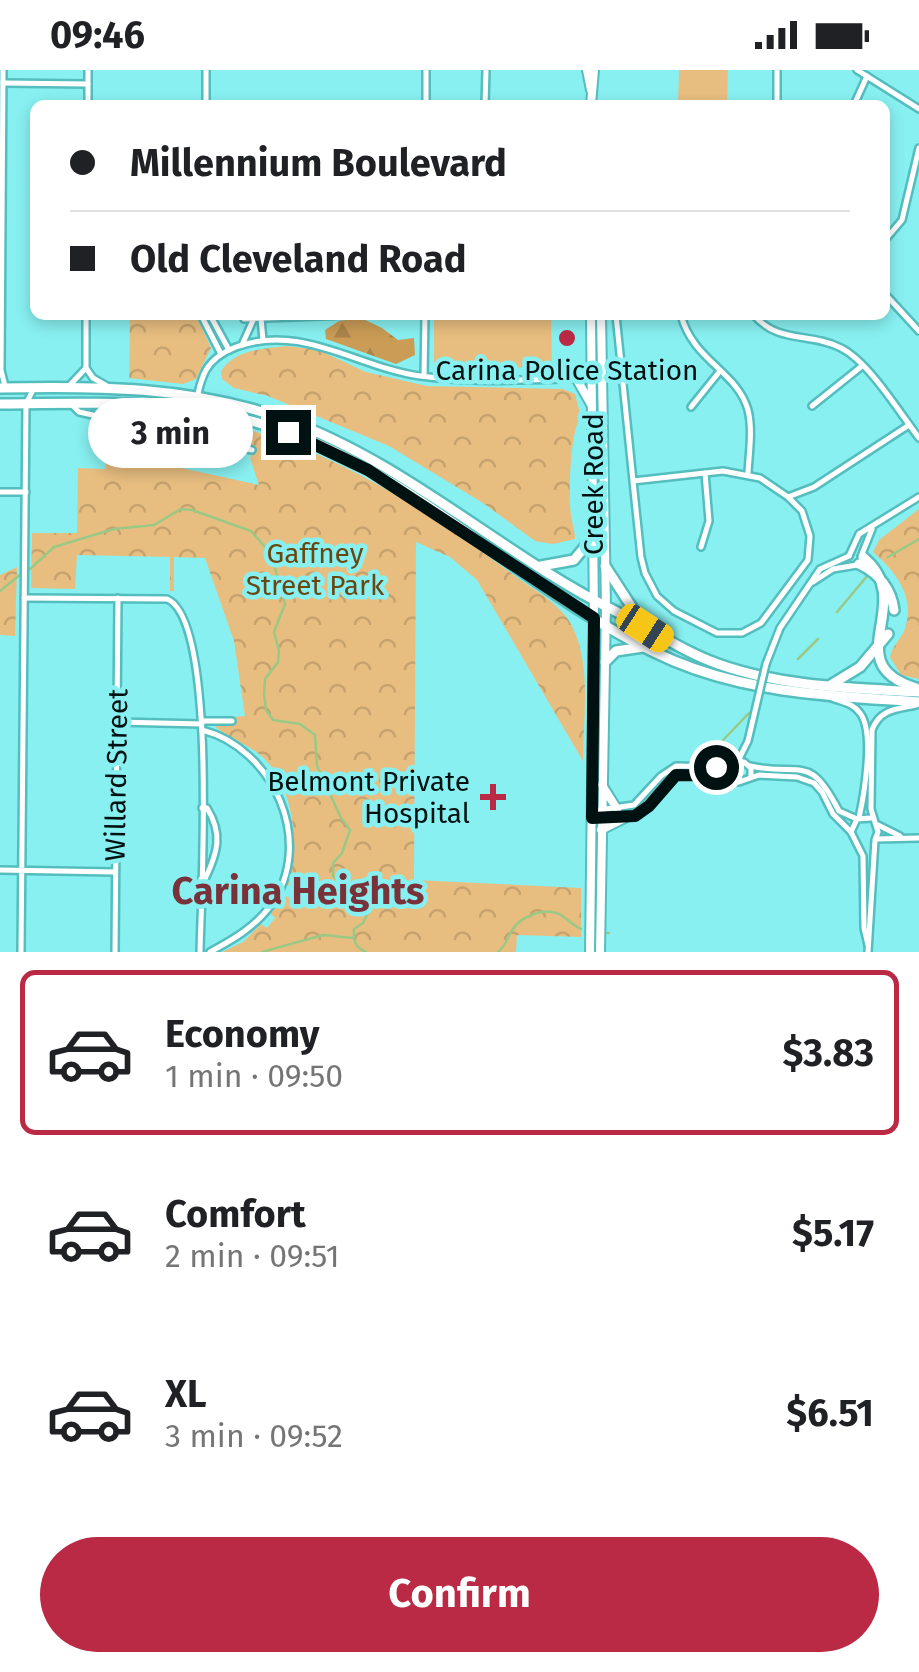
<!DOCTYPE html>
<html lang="en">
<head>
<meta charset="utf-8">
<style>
	:root { --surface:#fff; --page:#f2f2f2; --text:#202124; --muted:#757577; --line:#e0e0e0; --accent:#bb2a45 }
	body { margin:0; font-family:"Fira Sans",sans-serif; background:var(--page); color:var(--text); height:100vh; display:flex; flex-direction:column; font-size:38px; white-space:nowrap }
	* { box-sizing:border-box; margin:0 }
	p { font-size:32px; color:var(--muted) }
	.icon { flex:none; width:55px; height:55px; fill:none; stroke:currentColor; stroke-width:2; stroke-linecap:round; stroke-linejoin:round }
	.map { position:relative; height:882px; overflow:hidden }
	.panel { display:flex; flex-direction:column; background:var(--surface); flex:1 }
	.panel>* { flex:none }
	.banner { position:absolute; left:30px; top:30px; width:860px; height:220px; border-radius:15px; box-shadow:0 5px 15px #0003; display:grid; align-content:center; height:220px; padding:0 40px; background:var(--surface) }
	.end { position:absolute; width:45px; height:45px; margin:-22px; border:12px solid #011; background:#fff; box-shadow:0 0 0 5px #fff }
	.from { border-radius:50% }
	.bubble { position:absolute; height:70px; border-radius:35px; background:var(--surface); box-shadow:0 5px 15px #0003; font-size:32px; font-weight:700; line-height:70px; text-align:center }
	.car { position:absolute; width:30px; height:60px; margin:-30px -15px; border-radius:12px; box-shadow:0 0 8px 2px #0007; background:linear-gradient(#f5c518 24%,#345 0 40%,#f5c518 0 76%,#345 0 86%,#f5c518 0) }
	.banner b { display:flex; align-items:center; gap:35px; height:95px; font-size:38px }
	.banner b+b { border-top:2px solid var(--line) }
	.banner i { width:25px; height:25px; background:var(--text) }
	ul { padding:18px 0 0; list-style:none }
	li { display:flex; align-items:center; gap:30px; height:165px; margin:0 20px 15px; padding:0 20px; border:5px solid transparent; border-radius:15px }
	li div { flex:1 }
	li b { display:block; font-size:38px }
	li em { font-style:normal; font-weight:700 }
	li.selected { border-color:var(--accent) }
	li>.icon { width:90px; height:90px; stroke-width:1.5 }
	.action { display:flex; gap:20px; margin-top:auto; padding:20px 40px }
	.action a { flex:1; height:115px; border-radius:60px; background:var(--accent); color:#fff; font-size:40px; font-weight:700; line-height:115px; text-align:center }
	.status { display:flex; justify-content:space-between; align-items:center; height:70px; padding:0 50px; background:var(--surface); direction:ltr }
	.status svg { height:28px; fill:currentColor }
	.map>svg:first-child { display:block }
	.forest { fill:url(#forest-firs) }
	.park { fill:url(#park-crowns) }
	.garden { fill:#e8be80 }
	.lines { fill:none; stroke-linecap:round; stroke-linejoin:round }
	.stream { stroke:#9ac885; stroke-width:2.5 }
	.minor-casing { stroke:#54bebf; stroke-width:10 }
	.major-casing { stroke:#54bebf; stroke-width:12 }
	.highway-casing { stroke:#54bebf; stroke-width:14 }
	.minor { stroke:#fff; stroke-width:5 }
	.major { stroke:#fff; stroke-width:8 }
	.highway { stroke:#fff; stroke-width:9 }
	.minor-bridge-casing { stroke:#54bebf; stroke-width:10; stroke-linecap:butt }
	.minor-bridge { stroke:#fff; stroke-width:5 }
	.route { stroke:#011; stroke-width:12 }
	.poi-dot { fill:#bb2a45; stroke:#88f0f1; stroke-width:4 }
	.labels { text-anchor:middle; stroke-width:9; stroke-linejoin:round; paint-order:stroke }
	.poi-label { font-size:28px; fill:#011; stroke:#88f0f1 }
	.street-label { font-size:28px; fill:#011; stroke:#88f0f1 }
	.park-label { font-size:28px; fill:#684812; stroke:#88f0f1 }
	.district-label { font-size:38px; font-weight:bold; fill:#7a323a; stroke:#88f0f1 }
</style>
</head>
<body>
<div class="status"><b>09:46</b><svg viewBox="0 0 49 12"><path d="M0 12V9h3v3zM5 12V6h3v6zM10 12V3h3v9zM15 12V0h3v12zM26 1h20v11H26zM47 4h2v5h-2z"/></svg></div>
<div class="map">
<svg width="919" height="882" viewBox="0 0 919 882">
	<defs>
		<pattern id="forest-firs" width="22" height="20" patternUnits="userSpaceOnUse" patternTransform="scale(2.5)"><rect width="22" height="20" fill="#ca9c56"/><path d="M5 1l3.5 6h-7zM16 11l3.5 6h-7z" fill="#ac854a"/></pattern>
		<pattern id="park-crowns" width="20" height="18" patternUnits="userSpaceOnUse" patternTransform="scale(2.5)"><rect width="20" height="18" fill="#e8be80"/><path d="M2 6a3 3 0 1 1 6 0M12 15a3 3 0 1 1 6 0" fill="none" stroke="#c5a26e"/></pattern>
	</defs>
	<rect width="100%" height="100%" fill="#88f0f1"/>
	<path class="forest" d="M361 248 382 258 398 270 414 268 415 285 396 294 326 269 325 260 339 251Z"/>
	<g class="park">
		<path d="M130 245H196L211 278 196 309 183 314 129 308Z"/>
		<path d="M287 276 318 280 366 302 427 316 563 319 575 324 581 347C570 359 568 427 571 445 572 454 575 460 575 469L553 474 535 471 483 433 389 376 268 326 234 318 222 309 221 301C236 279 262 279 287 276Z"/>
		<path d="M219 352C331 377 424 438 515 506 534 520 561 534 572 556 592 596 583 648 583 691L477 510 450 487 416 472 414 810 581 818V867L517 865 516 882H222L243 872 261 854 267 858 275 848 270 843 282 826 289 827 292 817 286 814C302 776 293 711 259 684 245 673 226 668 214 655H233V647L245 646 234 571 205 488 174 487V521H170V487L77 485 75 519 31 518 32 463H77L78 398 105 399 109 382 159 393 165 368 168 369 163 394 259 415 250 388 254 379 212 369 211 364Z"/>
		<path d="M919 439V609L901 605 890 587C892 576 901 569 905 559 916 527 895 501 873 482L879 470Z"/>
		<path d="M17 497 15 566 0 565V505Z"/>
	</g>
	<g class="garden">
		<path d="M679 0H728L727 35H678Z"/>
		<path d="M434 245H551L552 298 434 296Z"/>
	</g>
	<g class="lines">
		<g class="stream">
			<path d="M888 487 919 469"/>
			<path d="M30 499 54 477 114 459 154 455 181 439 192 440 251 461 271 484 285 534 274 562 279 581 278 592 265 609 264 625 266 640 273 650 300 654 315 665 317 696 341 748 350 760 342 783 333 793V806C347 820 363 818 370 839L363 853 354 859C353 871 355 877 366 882"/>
			<path d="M0 521 21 504"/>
			<path d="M837 542 868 505"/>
			<path d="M798 589 818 569"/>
			<path d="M704 690 749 643"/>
			<path d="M607 863H609"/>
			<path d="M262 882 323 865 353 868"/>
			<path d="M498 882C506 875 506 871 511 862 519 847 544 836 561 845 567 849 573 855 581 859"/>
		</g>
		<g class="minor-casing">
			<g id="minor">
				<path d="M3 0 1 300 5 316"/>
				<path d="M777 0V35"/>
				<path d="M857 0 919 39"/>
				<path d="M3 13 88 14"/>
				<path d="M88 35V0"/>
				<path d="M206 35V0"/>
				<path d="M426 35V0"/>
				<path d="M485 35 486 0"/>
				<path d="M854 35 867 6"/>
				<path d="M885 170 902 150 919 78"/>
				<path d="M885 224 919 261"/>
				<path d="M86 245V298L93 308 107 316"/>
				<path d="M201 245 221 284"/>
				<path d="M210 245 229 280"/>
				<path d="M616 245 633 411 641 487 645 503 657 526 674 541 717 563H742L761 553 808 490 810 466 802 441 788 427 760 408 723 401 633 411"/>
				<path d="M681 245C693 291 737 301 748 340 753 360 749 383 748 403"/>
				<path d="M754 245C778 274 810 262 841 278 869 292 899 342 919 368"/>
				<path d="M261 248 263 270"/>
				<path d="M244 249 348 245"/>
				<path d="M242 275 254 248"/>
				<path d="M424 306 425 245"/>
				<path d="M68 317 86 298"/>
				<path d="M72 335 79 342 252 380"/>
				<path d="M812 336 862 296"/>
				<path d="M691 337 720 301"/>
				<path d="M192 367C195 345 196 319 206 300 213 288 223 282 236 277 302 253 356 297 420 306 479 314 543 309 602 308"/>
				<path d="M0 422H26"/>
				<path d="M788 427 814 417 909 355"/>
				<path d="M701 477 709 451 705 403"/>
				<path d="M862 484 872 459"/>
				<path d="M849 486 859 464 919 427"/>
				<path d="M813 512 833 499 857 495"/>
				<path d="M24 528 167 529C218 550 201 825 200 882"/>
				<path d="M766 594 780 558 820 499 849 486"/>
				<path d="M832 628C842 632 853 633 860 643 875 662 864 725 859 748"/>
				<path d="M202 651H232"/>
				<path d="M117 652 202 654"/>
				<path d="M202 660C273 678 316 772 271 835 255 857 234 869 210 882"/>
				<path d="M738 691 748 671"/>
				<path d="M734 694 732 706 739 712 759 705 797 707 814 713 822 722 833 744 851 762 863 786 864 858 868 875"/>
				<path d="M750 696C804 707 809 683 839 741L857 749"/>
				<path d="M592 741 634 735 661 706 676 696 720 697 744 692 751 698V706"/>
				<path d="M592 748 635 746 649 736 668 711 680 703 732 706"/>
				<path d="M878 755 900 766"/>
				<path d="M851 762 857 749 871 748"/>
				<path d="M876 769 919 768"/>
				<path d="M0 800 115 802"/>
				<path d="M201 809H205C218 782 223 764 207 738H202"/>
				<path d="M21 882 26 334 34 318"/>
				<path d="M115 882 118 528"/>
				<path d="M868 882 875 770 878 762 871 739 872 660C880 639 897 639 916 635"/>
			</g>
		</g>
		<g class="major-casing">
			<g id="major">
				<path d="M587 0 591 20"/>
				<path d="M591 35 594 0"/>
				<path d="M576 308 592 336"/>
				<path d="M602 715 617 739"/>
				<path d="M601 760 625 748"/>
				<path d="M590 882 594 549 591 245"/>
				<path d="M600 882 606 537 601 245"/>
			</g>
		</g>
		<g class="highway-casing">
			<g id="highway">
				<path d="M0 318C98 316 190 316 284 349 407 393 502 485 617 542 652 559 681 581 718 594 783 617 850 618 919 622"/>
				<path d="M0 334C102 333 201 328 298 366 436 419 539 533 674 591 753 624 835 626 919 632"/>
				<path d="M863 487C919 533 835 593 916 618"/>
				<path d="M859 494C878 503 891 518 894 540"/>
				<path d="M541 496 574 490 593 467"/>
				<path d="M605 496 644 556"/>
				<path d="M605 592 616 581 643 577"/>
				<path d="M829 616 860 597 888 564"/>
			</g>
		</g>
		<use href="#minor" class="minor"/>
		<use href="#major" class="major"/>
		<use href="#highway" class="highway"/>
		<g class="minor-bridge-casing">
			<path id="minor-bridge" d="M748 671 766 594"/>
		</g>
		<use href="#minor-bridge" class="minor-bridge"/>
	</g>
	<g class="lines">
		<path class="route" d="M288 362 368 400 594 548 592 748 635 746 649 736 676 705 732 706 734 694 716 697"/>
	</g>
	<g class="poi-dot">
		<circle cx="567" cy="268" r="10"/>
		<path d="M488 712h10v10h10v10h-10v10h-10v-10h-10v-10h10z"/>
	</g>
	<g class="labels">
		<g class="poi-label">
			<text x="567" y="310">Carina Police Station</text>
			<text x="470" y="721" text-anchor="end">Belmont Private<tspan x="470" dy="32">Hospital</tspan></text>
		</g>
		<g class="street-label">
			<text transform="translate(593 414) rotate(-90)" y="10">Creek Road</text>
			<text transform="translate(116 705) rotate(-89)" y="10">Willard Street</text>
		</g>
		<g class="park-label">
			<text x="315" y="493">Gaffney<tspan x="315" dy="32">Street Park</tspan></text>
		</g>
		<g class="district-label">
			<text x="298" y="834">Carina Heights</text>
		</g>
	</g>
</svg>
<i class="end from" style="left:716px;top:697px"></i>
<i class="end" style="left:288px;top:362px"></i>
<div class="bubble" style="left:88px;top:328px;width:165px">3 min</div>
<i class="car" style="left:645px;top:558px;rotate:123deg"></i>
<div class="banner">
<b><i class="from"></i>Millennium Boulevard</b>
<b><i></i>Old Cleveland Road</b>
</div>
</div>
<section class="panel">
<ul>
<li class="selected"><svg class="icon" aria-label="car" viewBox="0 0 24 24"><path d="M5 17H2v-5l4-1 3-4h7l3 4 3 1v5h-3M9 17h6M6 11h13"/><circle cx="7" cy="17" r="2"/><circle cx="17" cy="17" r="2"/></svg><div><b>Economy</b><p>1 min · 09:50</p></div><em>$3.83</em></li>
<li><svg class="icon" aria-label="car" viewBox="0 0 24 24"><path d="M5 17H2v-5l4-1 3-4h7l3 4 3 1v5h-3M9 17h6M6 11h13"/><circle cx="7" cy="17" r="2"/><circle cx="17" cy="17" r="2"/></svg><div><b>Comfort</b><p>2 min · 09:51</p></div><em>$5.17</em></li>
<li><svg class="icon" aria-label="car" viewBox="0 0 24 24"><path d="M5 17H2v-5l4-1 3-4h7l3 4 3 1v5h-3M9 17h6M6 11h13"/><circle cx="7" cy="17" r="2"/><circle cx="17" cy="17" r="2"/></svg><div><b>XL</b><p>3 min · 09:52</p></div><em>$6.51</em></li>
</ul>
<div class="action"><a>Confirm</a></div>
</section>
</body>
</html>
